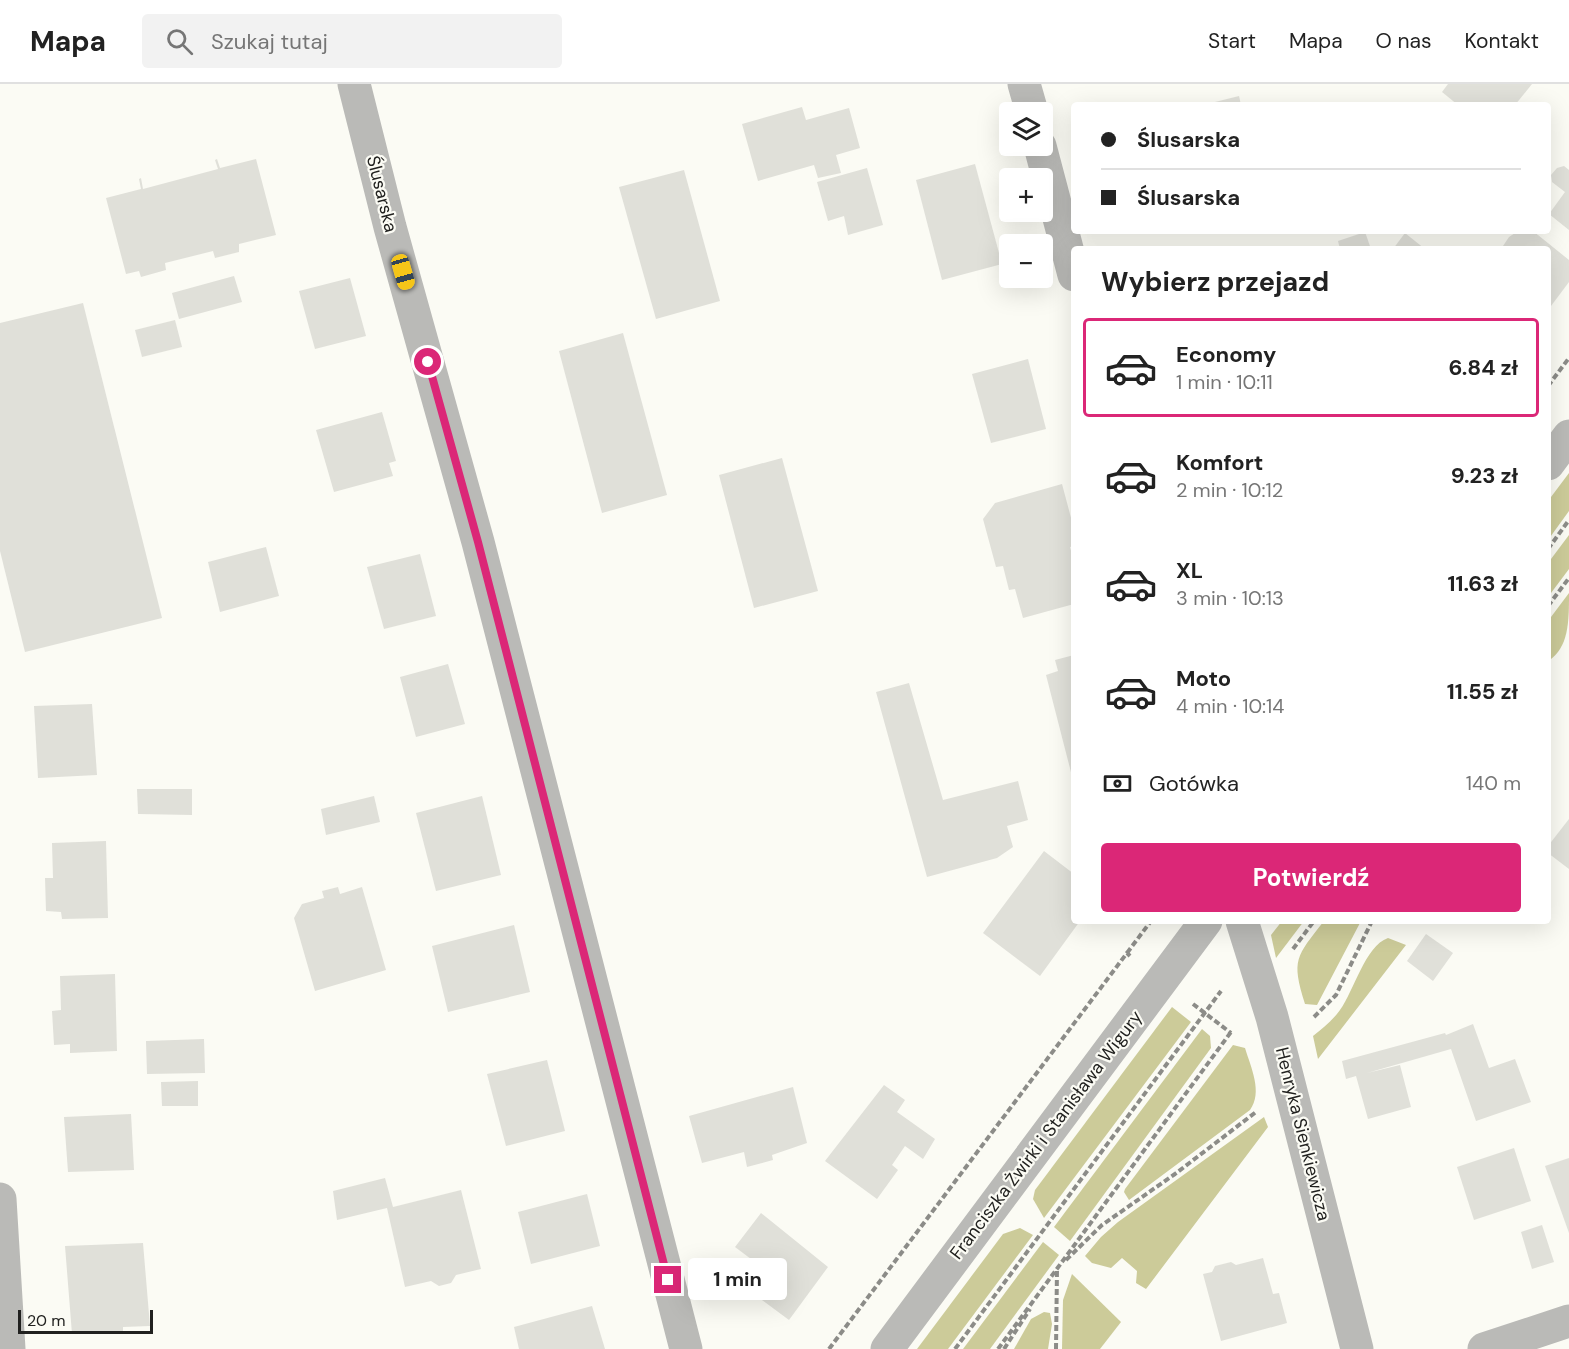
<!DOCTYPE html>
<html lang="pl">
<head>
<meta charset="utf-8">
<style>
	:root { --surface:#fff; --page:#f2f2f2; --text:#222; --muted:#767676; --line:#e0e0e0; --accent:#db2777 }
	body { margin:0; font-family:"DM Sans",sans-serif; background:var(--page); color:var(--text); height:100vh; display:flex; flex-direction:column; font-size:22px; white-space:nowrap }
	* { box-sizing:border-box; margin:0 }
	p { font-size:20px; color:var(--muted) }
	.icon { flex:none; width:33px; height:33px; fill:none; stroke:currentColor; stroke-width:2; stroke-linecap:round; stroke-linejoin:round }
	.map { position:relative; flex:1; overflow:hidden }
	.details { position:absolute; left:1071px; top:162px; width:480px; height:678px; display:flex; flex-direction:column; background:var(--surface); border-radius:6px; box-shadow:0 6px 24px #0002 }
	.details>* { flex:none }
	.guide { position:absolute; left:1071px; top:18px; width:480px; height:132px; border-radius:6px; box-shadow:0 6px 24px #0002; display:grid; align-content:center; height:132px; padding:0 30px; background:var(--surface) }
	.buttons { position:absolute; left:999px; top:18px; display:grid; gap:12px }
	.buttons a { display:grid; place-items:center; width:54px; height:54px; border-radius:6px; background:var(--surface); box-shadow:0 6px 24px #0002; font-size:30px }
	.scale { position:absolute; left:18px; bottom:15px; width:135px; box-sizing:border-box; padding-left:6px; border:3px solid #21211f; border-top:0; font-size:16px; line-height:21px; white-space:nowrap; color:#21211f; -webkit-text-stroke:4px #fbfbf4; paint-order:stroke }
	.end { position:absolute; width:27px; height:27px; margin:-14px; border:8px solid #db2777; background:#fff; box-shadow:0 0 0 3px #fff }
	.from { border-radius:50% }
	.bubble { position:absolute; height:42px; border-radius:6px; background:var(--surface); box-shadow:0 6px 24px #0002; font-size:20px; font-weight:700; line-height:42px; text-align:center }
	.car { position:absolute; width:18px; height:36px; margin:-18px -9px; border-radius:8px; box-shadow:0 0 4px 2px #0007; background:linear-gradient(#f5c518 24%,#345 0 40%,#f5c518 0 76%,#345 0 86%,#f5c518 0) }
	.guide b { display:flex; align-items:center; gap:21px; height:57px; font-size:22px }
	.guide b+b { border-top:2px solid var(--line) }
	.guide i { width:15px; height:15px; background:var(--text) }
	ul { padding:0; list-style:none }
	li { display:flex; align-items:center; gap:18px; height:99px; margin:0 12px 9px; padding:0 18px; border:3px solid transparent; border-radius:6px }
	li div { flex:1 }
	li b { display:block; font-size:22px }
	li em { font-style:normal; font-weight:700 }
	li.on { border-color:var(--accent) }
	li>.icon { width:54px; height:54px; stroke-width:1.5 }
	h2 { padding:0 30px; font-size:27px; line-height:72px }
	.pay { display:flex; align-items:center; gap:15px; height:66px; padding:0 30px; font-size:22px }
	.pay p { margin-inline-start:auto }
	.cta { display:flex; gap:12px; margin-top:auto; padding:12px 30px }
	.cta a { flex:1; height:69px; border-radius:6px; background:var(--accent); color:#fff; font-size:24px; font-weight:700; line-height:69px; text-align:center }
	header { display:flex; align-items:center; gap:36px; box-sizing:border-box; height:84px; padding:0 30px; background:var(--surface); border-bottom:2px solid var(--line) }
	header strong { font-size:28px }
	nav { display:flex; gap:33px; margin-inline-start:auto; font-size:21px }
	.search { width:420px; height:54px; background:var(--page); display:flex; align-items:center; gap:15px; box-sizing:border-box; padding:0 21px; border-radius:6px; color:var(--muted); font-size:22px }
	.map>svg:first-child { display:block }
	.green { fill:#cccb99 }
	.building { fill:#e0e0d9 }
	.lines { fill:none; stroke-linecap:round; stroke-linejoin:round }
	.path { stroke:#8c8c88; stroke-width:4; stroke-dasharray:6 3; stroke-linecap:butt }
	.minor { stroke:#babab7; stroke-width:33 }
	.route { stroke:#db2777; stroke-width:8 }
	.labels { text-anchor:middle; stroke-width:4.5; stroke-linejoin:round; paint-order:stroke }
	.street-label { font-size:18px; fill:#21211f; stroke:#fbfbf4 }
</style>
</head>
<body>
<header>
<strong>Mapa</strong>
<div class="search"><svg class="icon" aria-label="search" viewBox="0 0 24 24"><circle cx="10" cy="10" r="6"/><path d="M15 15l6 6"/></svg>Szukaj tutaj</div>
<nav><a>Start</a><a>Mapa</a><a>O nas</a><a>Kontakt</a></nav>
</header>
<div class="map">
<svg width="1569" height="1265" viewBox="0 0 1569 1265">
	<rect width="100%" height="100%" fill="#fbfbf4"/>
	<g class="green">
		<path d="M1569 389V427L1548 456V417Z"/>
		<path d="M1569 451V485L1548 513V479Z"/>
		<path d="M1569 509C1569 537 1569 564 1548 577V537Z"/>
		<path d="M1282 837H1304L1276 874 1271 851Z"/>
		<path d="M1324 837H1361L1317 921 1305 920C1291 875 1296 873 1324 837Z"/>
		<path d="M1388 854 1406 861 1318 975 1313 952C1323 944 1332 937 1340 926 1354 907 1365 862 1388 854Z"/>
		<path d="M1172 923 1191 938 1044 1134 1033 1115 1035 1106Z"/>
		<path d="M1202 945 1210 952 1211 964 1070 1157 1054 1143Z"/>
		<path d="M1233 961 1245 964C1251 984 1263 1008 1250 1026L1129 1116 1124 1108 1125 1105Z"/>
		<path d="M1264 1033 1268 1043 1146 1205 1136 1199 1137 1187 1122 1174 1111 1184 1092 1179 1085 1172 1101 1153 1118 1138Z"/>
		<path d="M1020 1144 1033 1151 948 1265H917L1003 1150Z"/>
		<path d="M1043 1158 1059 1171 990 1265H963Z"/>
		<path d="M1072 1190 1121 1238 1100 1265H1062L1063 1216Z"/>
		<path d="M1044 1228 1050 1229 1052 1240 1048 1265H1014L1031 1235Z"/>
	</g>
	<g class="building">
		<path d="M1448 0H1532L1515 21H1458L1442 8Z"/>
		<path d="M1239 12 1241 21H1207V20Z"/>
		<path d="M802 23 806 36 849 24 860 64 836 71 841 89 818 94 814 81 758 97 742 40Z"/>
		<path d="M217 75 220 84 256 75 276 151 239 160V168L215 174 213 167 165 179 166 186 141 193 139 187 126 190 106 114 141 105 139 95 141 94 143 105 218 85 215 76Z"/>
		<path d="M975 80 1002 180 942 196 916 96Z"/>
		<path d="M1564 82 1569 86V146L1549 130 1565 108 1552 98 1551 91 1557 84Z"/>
		<path d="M867 84 883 141 848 151 844 132 828 137 817 98Z"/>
		<path d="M684 86 720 217 656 235 619 103Z"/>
		<path d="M1518 147H1533L1569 176V198L1548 226V165H1501L1509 153Z"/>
		<path d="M1365 148 1371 165H1340L1338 157Z"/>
		<path d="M1405 149 1425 165H1393Z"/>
		<path d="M234 192 242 218 179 235 172 209Z"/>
		<path d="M350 194 366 252 315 265 299 207Z"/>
		<path d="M83 219 162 534 25 568 0 467V239Z"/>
		<path d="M175 236 182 263 142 273 135 246Z"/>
		<path d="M623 249 667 411 602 429 559 267Z"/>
		<path d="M1028 275 1046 345 991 359 972 290Z"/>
		<path d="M382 328 396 377 389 379 393 392 334 408 316 346Z"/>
		<path d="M782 374 818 507 754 524 719 391Z"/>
		<path d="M1062 400 1074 445V462L1070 463 1074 478V520L1023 534 1015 505 1009 506 1003 482 996 483 983 435 995 419Z"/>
		<path d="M266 463 279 512 220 528 208 478Z"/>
		<path d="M420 470 436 532 384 545 367 483Z"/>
		<path d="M1074 571V696H1073L1046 591 1058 587 1055 576Z"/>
		<path d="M448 580 465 640 416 653 400 593Z"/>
		<path d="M909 599 943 716 1018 697 1028 736 1007 742 1013 763 997 774 927 793 876 608Z"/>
		<path d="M92 620 97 691 38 694 34 622Z"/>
		<path d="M137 705H192V731L138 730Z"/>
		<path d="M374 712 380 738 326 751 321 725Z"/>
		<path d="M482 712 501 791 436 807 416 729Z"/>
		<path d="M1569 735V785L1548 769V762Z"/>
		<path d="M106 757 108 834 62 835 61 828 46 827 45 794H53L52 759Z"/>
		<path d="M1044 767 1074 790V837H1080L1040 892 983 849Z"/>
		<path d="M338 803 340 810 362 803 386 886 315 907 294 834 302 820 324 814 322 807Z"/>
		<path d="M514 841 530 908 448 928 432 862Z"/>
		<path d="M1426 850 1453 869 1433 897 1407 877Z"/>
		<path d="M115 890 117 967 70 969V960L54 961 52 927 61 926 60 892Z"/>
		<path d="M1473 940 1489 984 1515 975 1531 1018 1476 1037 1451 965 1367 989 1400 981 1411 1023 1368 1035 1356 992 1346 995 1342 977 1445 949 1446 951Z"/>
		<path d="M204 955 205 989 147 990 146 957Z"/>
		<path d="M547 976 565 1047 506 1062 487 990Z"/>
		<path d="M198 997V1022H162L161 998Z"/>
		<path d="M884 1001 905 1016 897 1028 935 1055 923 1075 905 1062 892 1081 898 1086 877 1115 825 1077Z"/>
		<path d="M793 1003 807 1059 772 1071 773 1076 747 1083 744 1068 702 1079 689 1032Z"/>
		<path d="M131 1030 134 1086 68 1088 64 1033Z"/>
		<path d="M1514 1064 1531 1117 1474 1136 1457 1083Z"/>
		<path d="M1569 1074V1149L1545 1082Z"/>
		<path d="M385 1094 393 1123 461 1106 481 1185 456 1191 451 1199 439 1202 431 1197 405 1203 387 1124 337 1136 333 1107Z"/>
		<path d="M587 1110 600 1162 531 1180 518 1128Z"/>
		<path d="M761 1129 828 1183 789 1236 739 1199 755 1178 735 1163Z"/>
		<path d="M1542 1141 1554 1178 1532 1185 1521 1148Z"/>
		<path d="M143 1159 150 1242 123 1243V1248L72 1250 65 1162Z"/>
		<path d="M1263 1174 1273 1210 1279 1209 1287 1239 1221 1257 1203 1190 1212 1188 1215 1182 1231 1178 1236 1181Z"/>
		<path d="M592 1222 605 1265H519L514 1243Z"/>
	</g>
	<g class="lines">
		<g class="path">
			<path d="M1548 302 1569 274"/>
			<path d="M1548 465 1569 436"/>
			<path d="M1548 522 1569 494"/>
			<path d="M1293 865 1314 837"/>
			<path d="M1127 869 1151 837"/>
			<path d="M1193 920 1231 949"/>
			<path d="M1314 933 1336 911 1372 837"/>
			<path d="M1066 1176 1102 1141 1175 1090 1256 1028"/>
			<path d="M829 1265 1127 869 1130 872"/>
			<path d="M955 1265 1221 907"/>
			<path d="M998 1265 1231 948"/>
			<path d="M1004 1265 1030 1225"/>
			<path d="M1056 1265 1057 1185"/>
		</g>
		<g class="minor">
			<path d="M354 0 390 143 478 458 686 1265"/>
			<path d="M1024 0 1032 28"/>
			<path d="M1040 62 1074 191"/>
			<path d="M1548 380 1569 352"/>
			<path d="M1242 837 1272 933 1357 1265"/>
			<path d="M0 1115 9 1265"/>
			<path d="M887 1265 1206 837"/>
			<path d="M1484 1265 1569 1237"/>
		</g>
	</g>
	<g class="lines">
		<path class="route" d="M428 278 478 458 668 1196"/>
	</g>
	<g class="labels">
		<g class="street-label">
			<text transform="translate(382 110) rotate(76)" y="6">Ślusarska</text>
			<text transform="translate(1303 1050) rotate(76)" y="6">Henryka Sienkiewicza</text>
			<text transform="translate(1046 1051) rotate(-53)" y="6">Franciszka Żwirki i Stanisława Wigury</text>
		</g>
	</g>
</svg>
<div class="buttons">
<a><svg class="icon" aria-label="layers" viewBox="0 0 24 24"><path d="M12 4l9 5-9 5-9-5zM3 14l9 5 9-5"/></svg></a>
<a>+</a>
<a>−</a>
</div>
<div class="scale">20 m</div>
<i class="end from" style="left:428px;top:278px"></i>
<i class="end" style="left:668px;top:1196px"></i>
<div class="bubble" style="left:688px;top:1174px;width:99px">1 min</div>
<i class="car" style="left:403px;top:188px;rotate:164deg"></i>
<div class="guide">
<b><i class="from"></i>Ślusarska</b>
<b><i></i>Ślusarska</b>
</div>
<section class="details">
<h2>Wybierz przejazd</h2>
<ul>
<li class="on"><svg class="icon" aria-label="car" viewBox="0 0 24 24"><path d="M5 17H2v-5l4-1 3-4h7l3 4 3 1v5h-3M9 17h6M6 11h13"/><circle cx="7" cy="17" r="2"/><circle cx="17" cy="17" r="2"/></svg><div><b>Economy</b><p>1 min · 10:11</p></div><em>6.84 zł</em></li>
<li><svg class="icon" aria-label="car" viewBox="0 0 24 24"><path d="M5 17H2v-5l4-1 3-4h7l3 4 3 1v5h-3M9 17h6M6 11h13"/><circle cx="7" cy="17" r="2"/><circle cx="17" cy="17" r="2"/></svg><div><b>Komfort</b><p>2 min · 10:12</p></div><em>9.23 zł</em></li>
<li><svg class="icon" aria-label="car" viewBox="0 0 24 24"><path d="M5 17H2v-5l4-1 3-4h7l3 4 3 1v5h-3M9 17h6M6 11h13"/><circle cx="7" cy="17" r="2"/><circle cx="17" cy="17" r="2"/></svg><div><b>XL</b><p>3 min · 10:13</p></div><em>11.63 zł</em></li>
<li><svg class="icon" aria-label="car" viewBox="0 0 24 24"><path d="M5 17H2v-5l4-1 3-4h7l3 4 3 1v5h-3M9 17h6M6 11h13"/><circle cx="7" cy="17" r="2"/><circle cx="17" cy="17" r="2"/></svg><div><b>Moto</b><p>4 min · 10:14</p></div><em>11.55 zł</em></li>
</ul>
<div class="pay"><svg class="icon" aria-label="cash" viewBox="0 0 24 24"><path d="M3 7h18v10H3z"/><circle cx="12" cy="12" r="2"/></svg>Gotówka<p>140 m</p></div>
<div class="cta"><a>Potwierdź</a></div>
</section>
</div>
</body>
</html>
